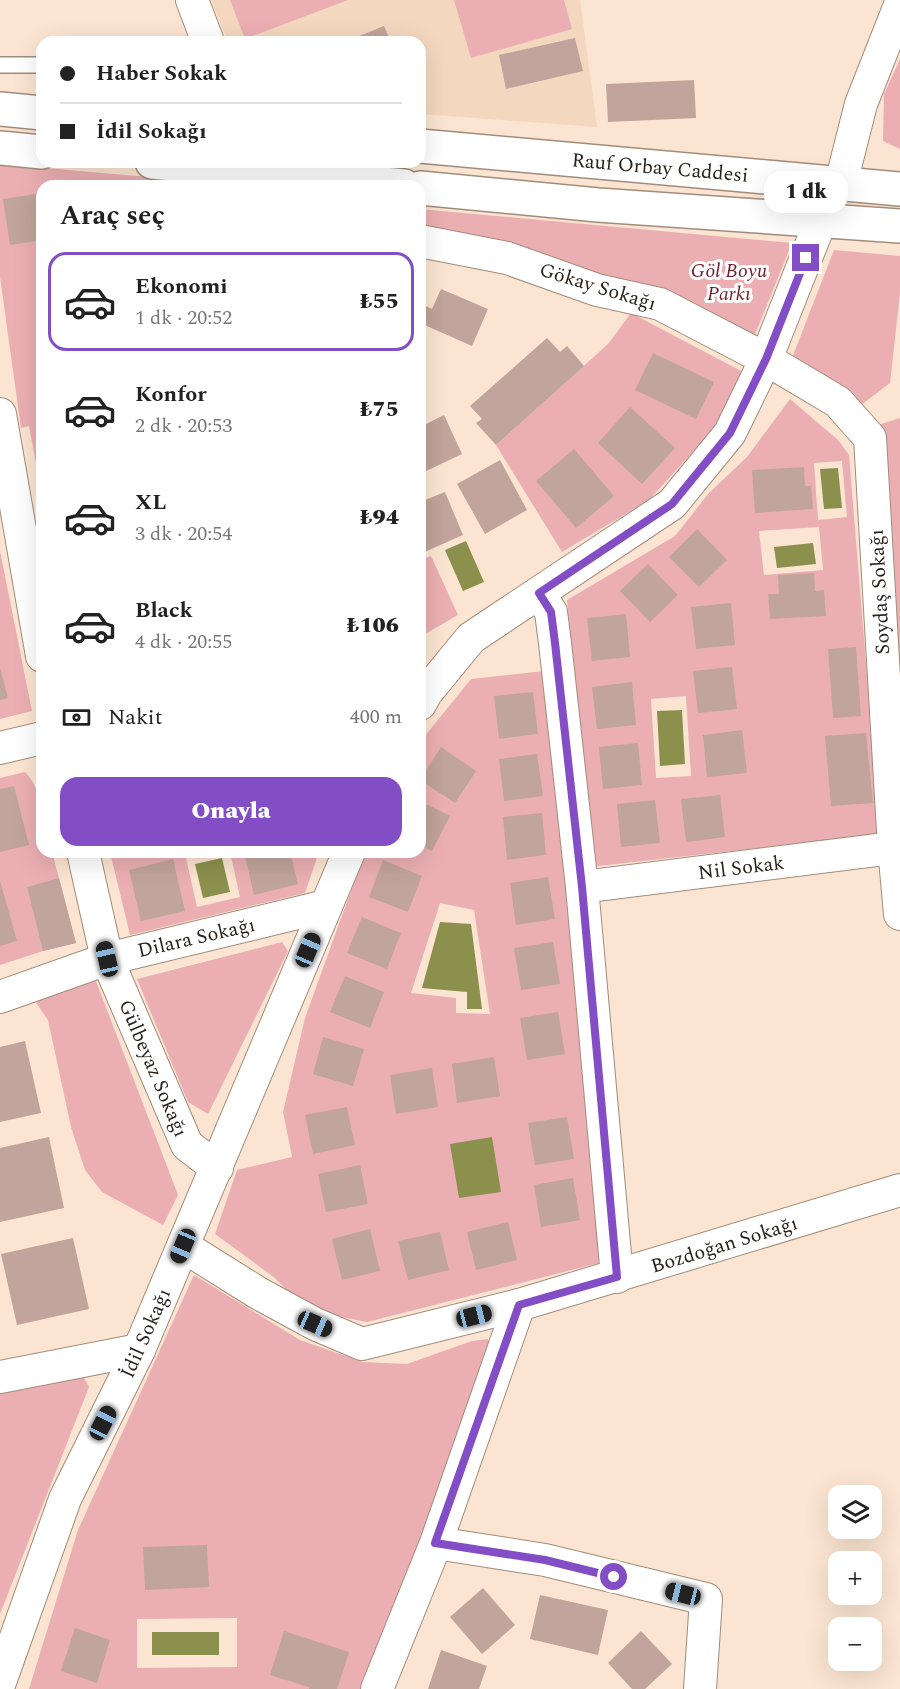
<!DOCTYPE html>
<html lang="tr">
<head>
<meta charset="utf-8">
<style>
	:root { --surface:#fff; --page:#f6f6f6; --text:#222; --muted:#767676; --line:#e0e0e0; --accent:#834ec5 }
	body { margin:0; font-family:Spectral,serif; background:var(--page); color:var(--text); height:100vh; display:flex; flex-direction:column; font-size:22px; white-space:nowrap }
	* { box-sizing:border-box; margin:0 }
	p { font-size:20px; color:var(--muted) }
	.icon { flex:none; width:33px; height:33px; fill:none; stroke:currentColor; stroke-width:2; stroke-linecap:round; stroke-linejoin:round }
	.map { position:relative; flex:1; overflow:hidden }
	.panel { position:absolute; left:36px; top:180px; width:390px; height:678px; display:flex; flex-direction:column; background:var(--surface); border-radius:18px; box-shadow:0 6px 24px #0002 }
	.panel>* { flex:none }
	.top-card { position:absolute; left:36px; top:36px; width:390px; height:132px; border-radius:18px; box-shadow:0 6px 24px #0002; display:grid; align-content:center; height:132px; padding:0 24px; background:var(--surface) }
	.fabs { position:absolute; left:828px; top:1485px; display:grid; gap:12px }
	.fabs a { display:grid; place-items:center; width:54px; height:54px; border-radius:12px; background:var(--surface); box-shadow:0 6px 24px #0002; font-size:30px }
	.end { position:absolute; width:27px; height:27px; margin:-14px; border:8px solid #834ec5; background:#fff; box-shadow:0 0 0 3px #fff }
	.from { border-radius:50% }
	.bubble { position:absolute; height:42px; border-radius:18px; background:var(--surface); box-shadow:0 6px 24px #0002; font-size:20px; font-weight:800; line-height:42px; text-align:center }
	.car { position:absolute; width:18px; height:36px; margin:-18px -9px; border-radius:8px; box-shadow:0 0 4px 2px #0007; background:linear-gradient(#222 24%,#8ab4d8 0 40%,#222 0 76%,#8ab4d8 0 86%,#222 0) }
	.top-card b { display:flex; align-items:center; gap:21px; height:57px; font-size:22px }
	.top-card b+b { border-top:2px solid var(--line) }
	.top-card i { width:15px; height:15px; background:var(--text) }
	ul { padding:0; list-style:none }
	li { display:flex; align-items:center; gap:18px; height:99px; margin:0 12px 9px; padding:0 12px; border:3px solid transparent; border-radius:18px }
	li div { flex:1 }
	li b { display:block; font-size:22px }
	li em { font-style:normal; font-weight:800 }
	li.selected { border-color:var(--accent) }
	li>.icon { width:54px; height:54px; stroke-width:1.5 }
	h2 { padding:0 24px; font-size:27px; line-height:72px }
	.pay { display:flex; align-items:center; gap:15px; height:66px; padding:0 24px; font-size:22px }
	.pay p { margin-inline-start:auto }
	.cta { display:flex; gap:12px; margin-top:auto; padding:12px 24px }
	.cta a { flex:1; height:69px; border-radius:18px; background:var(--accent); color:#fff; font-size:24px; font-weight:800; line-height:69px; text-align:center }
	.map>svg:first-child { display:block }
	.built { fill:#f3d7be }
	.green { fill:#ebafb3; fill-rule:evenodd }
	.water { fill:#8b904d }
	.building { fill:#c1a49b }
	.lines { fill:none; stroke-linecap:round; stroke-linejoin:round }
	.service-casing { stroke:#a18c7a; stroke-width:18 }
	.minor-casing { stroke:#a18c7a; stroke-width:34 }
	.primary-casing { stroke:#a18c7a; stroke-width:36 }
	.service { stroke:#fff; stroke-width:15 }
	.minor { stroke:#fff; stroke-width:32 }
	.primary { stroke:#fff; stroke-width:33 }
	.route { stroke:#834ec5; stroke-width:8 }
	.labels { text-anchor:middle; stroke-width:6; stroke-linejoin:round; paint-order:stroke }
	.street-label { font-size:20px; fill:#29211a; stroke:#fff }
	.park-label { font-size:20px; font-style:italic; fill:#741d2d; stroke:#fff }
</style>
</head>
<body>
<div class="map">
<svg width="900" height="1689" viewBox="0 0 900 1689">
	<rect width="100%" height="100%" fill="#fbe4d1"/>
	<path class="built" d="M211 0H580L597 127 420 114V42H228Z"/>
	<g class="green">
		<path d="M230 0H348L245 39Z"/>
		<path d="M454 0H564L572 29 471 58Z"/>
		<path d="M900 59V149L883 141 884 94Z"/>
		<path d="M0 164 228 184 229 186H42V495L29 426 21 428 0 277Z"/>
		<path d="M420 209 792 243 754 337 420 227Z"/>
		<path d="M834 250 900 256V293L890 383 857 408 792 358Z"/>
		<path d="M631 313 743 372 712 431 649 500 562 552 496 445 608 344Z"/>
		<path d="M790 399 838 440 849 455 880 834 590 867 567 600 675 536 709 493 747 457ZM842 461 847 517 818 520 814 463ZM819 527 823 570 764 575 759 531ZM686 696 691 776 656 778 651 699Z"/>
		<path d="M900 418V673L892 674 875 426Z"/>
		<path d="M0 551 32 711 0 719Z"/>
		<path d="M431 556 458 615 420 637V560Z"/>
		<path d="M543 671 602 1235 603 1262 367 1322 305 1310 275 1278 215 1234 237 1170 292 1157 283 1112 305 1018 365 852H420V742L471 679ZM440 903 474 910 490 1014 456 1013V998L411 993Z"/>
		<path d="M25 772C45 792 42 825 42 852H52L76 943 43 951 0 965V778Z"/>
		<path d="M110 852H209L186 858 197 907 240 897 230 852H319L305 893 130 935Z"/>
		<path d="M282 942 288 951 208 1114 188 1102 137 979Z"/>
		<path d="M94 976 178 1195 163 1225 102 1192 85 1170 71 1127 48 1020 33 998Z"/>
		<path d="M194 1275 300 1340 363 1362 407 1364 472 1341 488 1339 490 1358 424 1536 362 1689H29L78 1530ZM237 1618V1667L137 1668V1619Z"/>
		<path d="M82 1374 89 1387 0 1614V1391Z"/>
	</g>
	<g class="water">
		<path d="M838 468 842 508 824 509 820 469Z"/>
		<path d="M466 541 484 582 463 591 445 550Z"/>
		<path d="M813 543 816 564 777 568 774 547Z"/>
		<path d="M682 710 685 764 660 766 657 711Z"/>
		<path d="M222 858 230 892 203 898 195 864Z"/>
		<path d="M440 922 471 924 482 1009H467V992L422 988Z"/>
		<path d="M492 1137 501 1192 459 1198 450 1144Z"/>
		<rect x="152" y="1632" width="67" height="23"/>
	</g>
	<g class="building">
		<path d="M384 26 391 42H345Z"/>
		<path d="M575 38 583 71 506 89 499 55Z"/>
		<path d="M694 80 696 118 608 122 606 84Z"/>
		<path d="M42 193V240L10 245 3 199Z"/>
		<path d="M441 289 488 309 472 346 420 323V314L424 305 432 309Z"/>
		<path d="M547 338 560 352 567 346 584 366 496 445 476 423 482 419 470 406Z"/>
		<path d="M653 353 714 382 696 419 635 390Z"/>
		<path d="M630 407 675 448 642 484 598 443Z"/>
		<path d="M444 415 462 454 422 473 420 469V427Z"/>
		<path d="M574 449 614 496 576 528 536 481Z"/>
		<path d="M500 460 527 510 485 534 457 484Z"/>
		<path d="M804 467 805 486H811L813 509 755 513 752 470Z"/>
		<path d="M445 492 463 535 420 554V502Z"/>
		<path d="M697 529 727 560 699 587 669 557Z"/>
		<path d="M648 564 678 595 650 622 620 591Z"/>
		<path d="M814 573 815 591 824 590 826 616 770 619 768 594H779L778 575Z"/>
		<path d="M731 603 735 645 696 649 691 607Z"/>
		<path d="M626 614 630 657 592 661 587 618Z"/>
		<path d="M856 647 861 716 833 718 828 649Z"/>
		<path d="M732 667 737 709 698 713 693 671Z"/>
		<path d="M0 668 8 698 0 700Z"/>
		<path d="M632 682 636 725 597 729 592 687Z"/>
		<path d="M533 692 538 734 499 739 494 696Z"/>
		<path d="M742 730 747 773 707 777 703 735Z"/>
		<path d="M866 733 873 803 831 806 825 736Z"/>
		<path d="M638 743 642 785 603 789 599 747Z"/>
		<path d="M441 747 476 771 455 803 420 780Z"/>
		<path d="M537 754 543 796 504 801 499 759Z"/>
		<path d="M14 786 29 845 0 852V789Z"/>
		<path d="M720 795 725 837 686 842 681 799Z"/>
		<path d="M655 800 660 843 621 847 617 804Z"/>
		<path d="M420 801 450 816 432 851 420 845Z"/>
		<path d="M542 813 546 855 507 860 503 817Z"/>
		<path d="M244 852H290L298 884 254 895Z"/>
		<path d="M173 859 185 911 141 921 129 870Z"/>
		<path d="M383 860 422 876 408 912 369 897Z"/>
		<path d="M548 877 555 919 516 925 510 883Z"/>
		<path d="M59 878 76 943 43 951 27 887Z"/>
		<path d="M0 881 17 941 0 946Z"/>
		<path d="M362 917 401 933 387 969 347 953Z"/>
		<path d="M553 942 560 984 521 990 514 948Z"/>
		<path d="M345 976 384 992 370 1028 330 1012Z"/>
		<path d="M558 1012 565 1054 527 1060 520 1018Z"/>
		<path d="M323 1037 364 1049 353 1086 313 1074Z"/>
		<path d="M25 1041 41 1113 0 1122V1047Z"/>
		<path d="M494 1057 500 1096 457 1103 452 1064Z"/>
		<path d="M432 1068 438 1107 396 1114 390 1075Z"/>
		<path d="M347 1107 355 1145 313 1154 305 1115Z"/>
		<path d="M567 1117 574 1159 535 1165 528 1123Z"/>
		<path d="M49 1137 64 1208 0 1222V1148Z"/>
		<path d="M360 1165 368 1204 326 1212 318 1174Z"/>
		<path d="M573 1178 580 1220 541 1227 534 1185Z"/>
		<path d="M508 1222 517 1260 476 1270 467 1232Z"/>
		<path d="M370 1229 380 1271 342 1280 332 1239Z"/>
		<path d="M440 1232 449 1270 408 1280 398 1241Z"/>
		<path d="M73 1238 89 1309 17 1325 1 1254Z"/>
		<path d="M207 1545 209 1587 145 1590 143 1547Z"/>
		<path d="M483 1588 515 1625 482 1654 450 1617Z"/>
		<path d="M540 1595 608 1610 598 1655 530 1639Z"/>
		<path d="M75 1628 110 1640 97 1683 61 1671Z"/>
		<path d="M284 1631 349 1652 337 1689H309V1687L270 1675Z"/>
		<path d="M641 1631 672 1664 645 1689H632L608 1663Z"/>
		<path d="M441 1650 487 1666 479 1689H428Z"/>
	</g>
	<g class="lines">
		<g class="service-casing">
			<path id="service" d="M0 65H42"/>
		</g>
		<g class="minor-casing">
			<g id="minor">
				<path d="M192 0 208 42"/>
				<path d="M841 183 861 104 900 5"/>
				<path d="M420 241 507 258 597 290 660 304 766 359 838 402 870 438 894 848 900 914"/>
				<path d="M0 414 42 656"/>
				<path d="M539 593 551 612 555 643 582 887 617 1277"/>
				<path d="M420 704 426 693 471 638 672 504 730 433 766 359 821 220"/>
				<path d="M0 748 42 738"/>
				<path d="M83 852 107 959 187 1145 217 1168"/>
				<path d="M582 887 900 847"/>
				<path d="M0 997 107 959 326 906"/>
				<path d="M183 1246 258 1293 315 1324 362 1344 519 1305 900 1190"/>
				<path d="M0 1377 139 1350"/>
				<path d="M436 1543 545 1560 706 1599 700 1689"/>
				<path d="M0 1682 65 1499 139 1350 349 852"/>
				<path d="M377 1689 436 1543 519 1305"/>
			</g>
		</g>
		<g class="primary-casing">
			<g id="primary">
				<path d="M0 109 42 113"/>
				<path d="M420 146 900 189"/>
				<path d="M0 148 42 152"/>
				<path d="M152 162 404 186"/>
				<path d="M420 188 598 205 900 226"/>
			</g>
		</g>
		<use href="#service" class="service"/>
		<use href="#minor" class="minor"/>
		<use href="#primary" class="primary"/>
	</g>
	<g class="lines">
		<path class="route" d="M614 1577 545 1560 435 1543 519 1305 617 1277 582 887 555 643 551 612 539 593 672 504 730 433 766 359 806 258"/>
	</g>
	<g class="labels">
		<g class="street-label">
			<text transform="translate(660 167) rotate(5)" y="7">Rauf Orbay Caddesi</text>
			<text transform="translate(598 286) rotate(17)" y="7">Gökay Sokağı</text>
			<text transform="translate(879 592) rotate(-93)" y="7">Soydaş Sokağı</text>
			<text transform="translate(741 867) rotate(-7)" y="7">Nil Sokak</text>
			<text transform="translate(196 937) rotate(-13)" y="7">Dilara Sokağı</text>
			<text transform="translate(154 1068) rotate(67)" y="7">Gülbeyaz Sokağı</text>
			<text transform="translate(724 1244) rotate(-17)" y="7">Bozdoğan Sokağı</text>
			<text transform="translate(145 1333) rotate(-66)" y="7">İdil Sokağı</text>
		</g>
		<g class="park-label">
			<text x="729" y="277">Göl Boyu<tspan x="729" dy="23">Parkı</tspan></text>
		</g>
	</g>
</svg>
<div class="fabs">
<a><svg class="icon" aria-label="layers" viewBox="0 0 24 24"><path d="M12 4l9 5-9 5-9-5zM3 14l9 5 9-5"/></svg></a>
<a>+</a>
<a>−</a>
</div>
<i class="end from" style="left:614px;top:1577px"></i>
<i class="end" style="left:806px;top:258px"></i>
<div class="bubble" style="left:764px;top:171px;width:84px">1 dk</div>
<i class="car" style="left:308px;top:950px;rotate:23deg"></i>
<i class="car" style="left:107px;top:959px;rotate:347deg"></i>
<i class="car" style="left:183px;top:1246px;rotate:203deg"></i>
<i class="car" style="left:474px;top:1316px;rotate:76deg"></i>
<i class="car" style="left:315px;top:1324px;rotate:114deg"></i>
<i class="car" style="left:103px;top:1423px;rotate:27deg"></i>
<i class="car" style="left:683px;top:1594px;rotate:284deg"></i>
<div class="top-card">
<b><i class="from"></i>Haber Sokak</b>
<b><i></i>İdil Sokağı</b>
</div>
<section class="panel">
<h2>Araç seç</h2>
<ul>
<li class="selected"><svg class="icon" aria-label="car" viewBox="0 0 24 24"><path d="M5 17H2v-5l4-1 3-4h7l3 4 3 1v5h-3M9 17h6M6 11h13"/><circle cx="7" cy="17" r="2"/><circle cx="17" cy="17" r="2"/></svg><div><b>Ekonomi</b><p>1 dk · 20:52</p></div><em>₺55</em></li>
<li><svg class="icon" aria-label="car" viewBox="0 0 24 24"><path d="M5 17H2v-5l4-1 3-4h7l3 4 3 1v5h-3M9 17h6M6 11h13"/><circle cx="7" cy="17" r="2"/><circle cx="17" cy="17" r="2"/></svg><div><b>Konfor</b><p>2 dk · 20:53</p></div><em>₺75</em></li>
<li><svg class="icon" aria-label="car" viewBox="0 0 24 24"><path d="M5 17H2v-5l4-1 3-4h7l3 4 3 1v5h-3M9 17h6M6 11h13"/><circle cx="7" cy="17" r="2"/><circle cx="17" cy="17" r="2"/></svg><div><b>XL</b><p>3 dk · 20:54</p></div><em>₺94</em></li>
<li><svg class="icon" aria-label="car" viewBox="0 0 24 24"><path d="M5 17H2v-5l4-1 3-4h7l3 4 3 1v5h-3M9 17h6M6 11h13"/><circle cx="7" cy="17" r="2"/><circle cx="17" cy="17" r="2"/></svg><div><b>Black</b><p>4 dk · 20:55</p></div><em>₺106</em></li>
</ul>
<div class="pay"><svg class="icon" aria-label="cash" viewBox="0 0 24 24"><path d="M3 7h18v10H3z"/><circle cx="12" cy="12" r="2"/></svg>Nakit<p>400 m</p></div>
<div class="cta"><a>Onayla</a></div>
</section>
</div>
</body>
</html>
